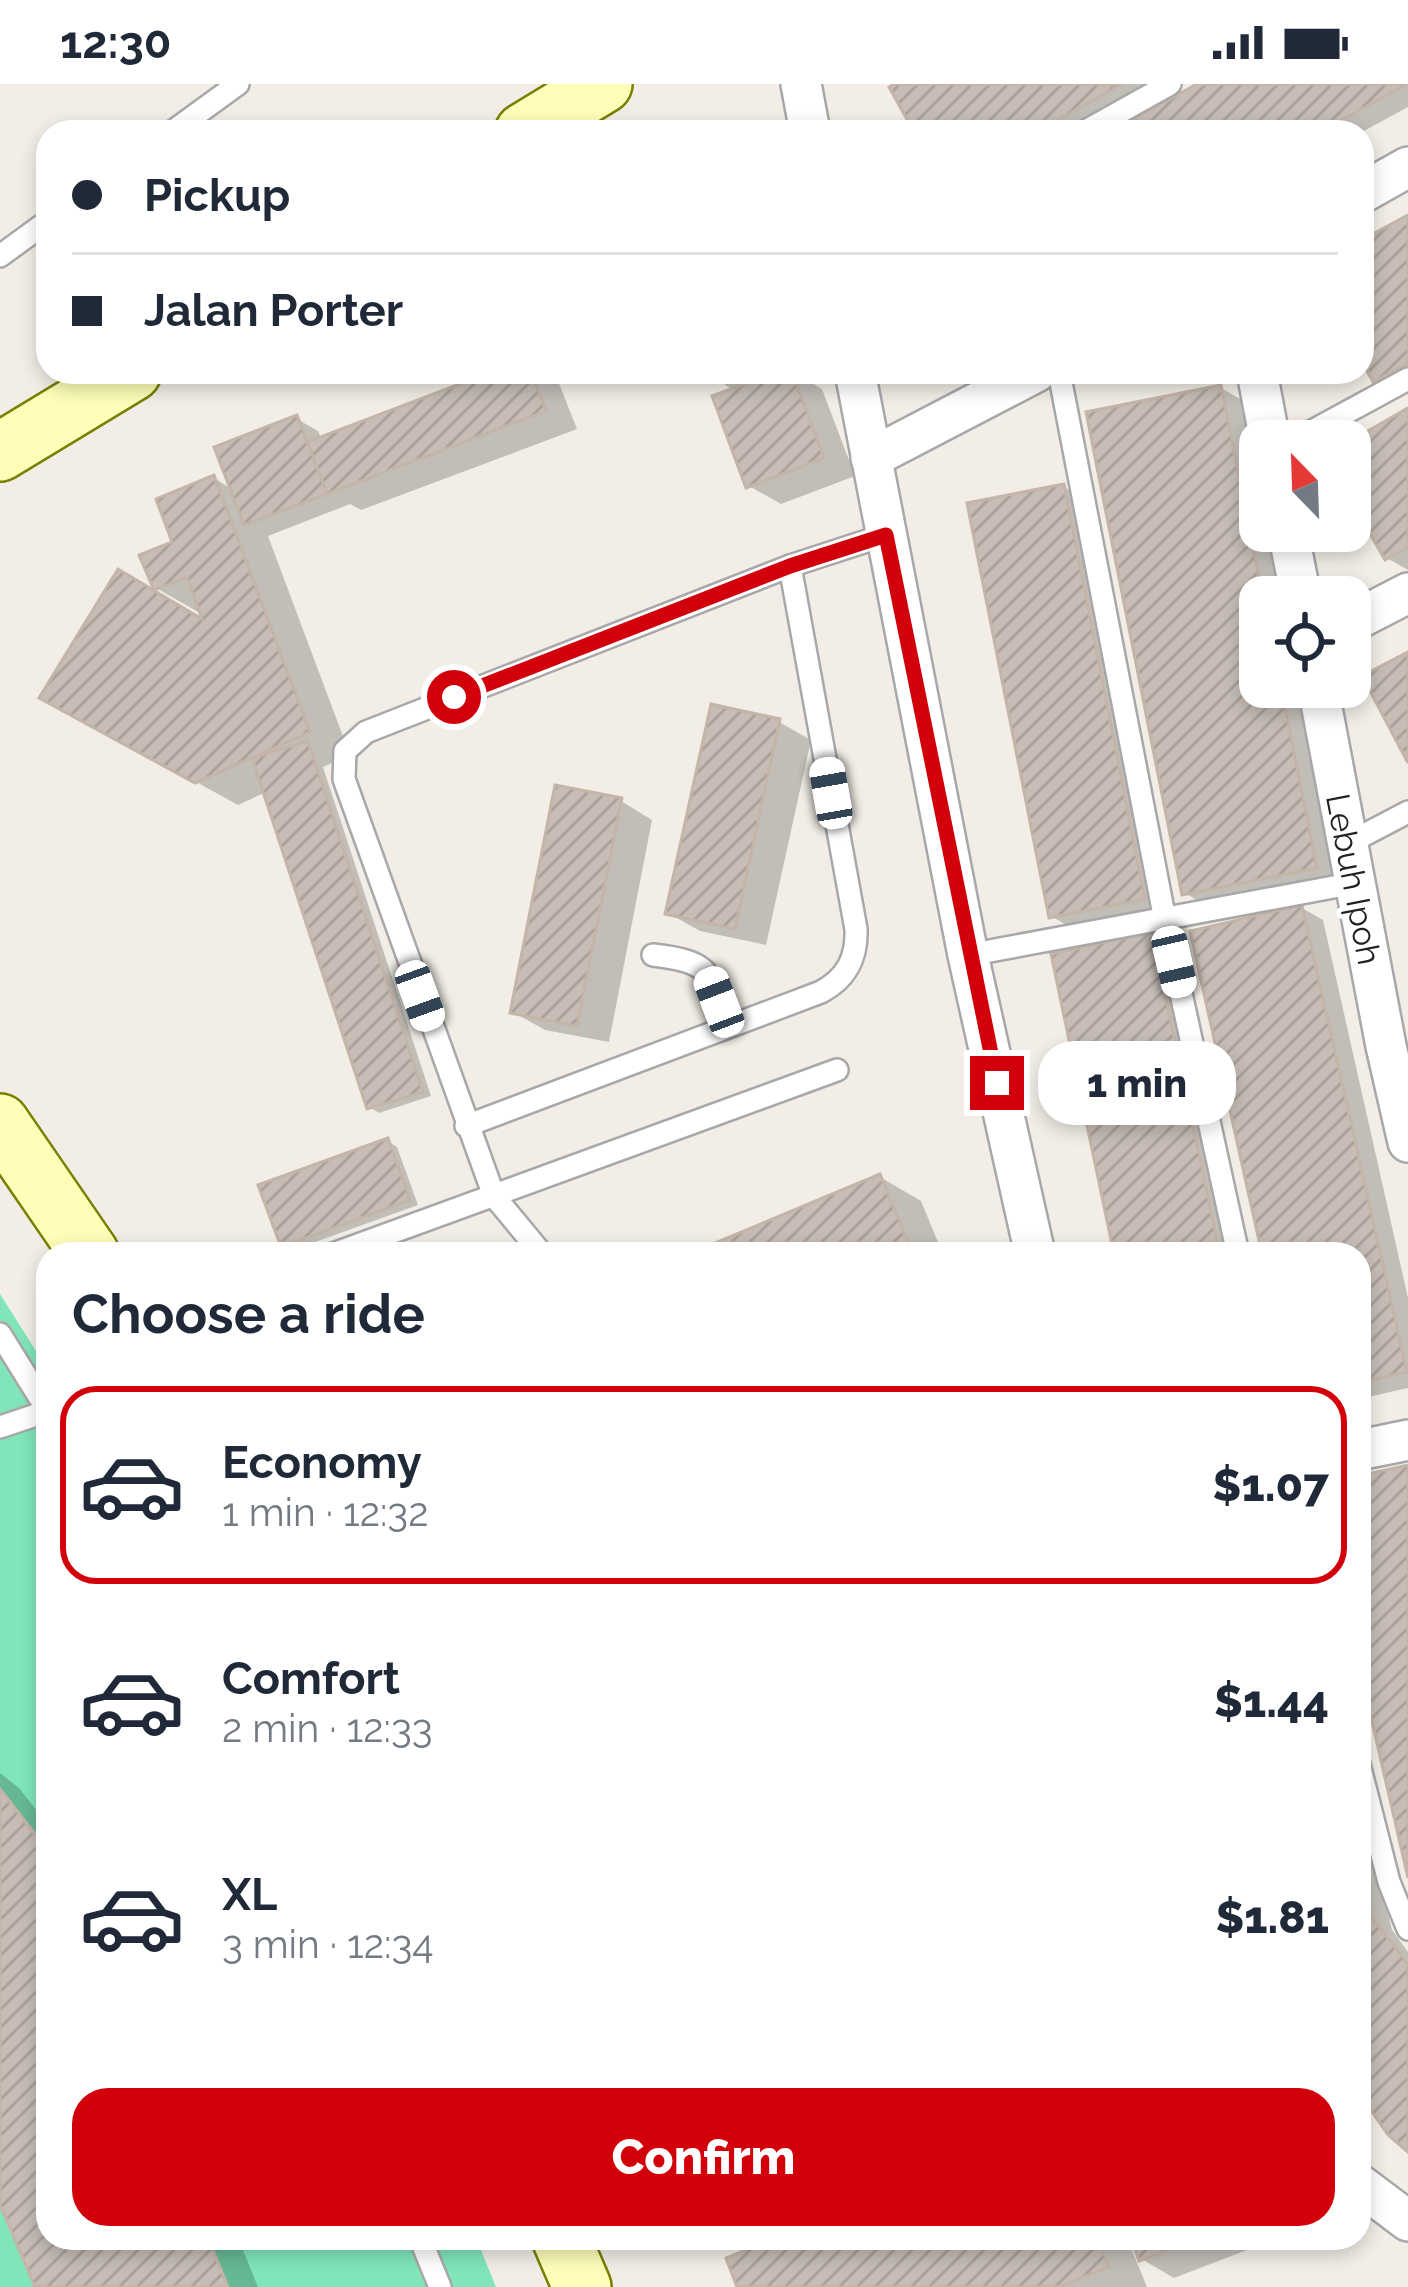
<!DOCTYPE html>
<html lang="en">
<head>
<meta charset="utf-8">
<style>
	:root { --surface:#fff; --page:#f6f6f7; --text:#1f2937; --muted:#747a83; --line:#e0e1e3; --accent:#d2000a }
	body { margin:0; font-family:Raleway,sans-serif; background:var(--page); color:var(--text); height:100vh; display:flex; flex-direction:column; font-size:45px; white-space:nowrap }
	* { box-sizing:border-box; margin:0 }
	p { font-size:39px; color:var(--muted) }
	.icon { flex:none; width:66px; height:66px; fill:none; stroke:currentColor; stroke-width:2; stroke-linecap:round; stroke-linejoin:round }
	.map { position:relative; flex:1; overflow:hidden }
	.sheet { position:absolute; left:36px; top:1158px; width:1335px; height:1008px; display:flex; flex-direction:column; background:var(--surface); border-radius:36px; box-shadow:0 6px 18px #0003 }
	.sheet>* { flex:none }
	.top-card { position:absolute; left:36px; top:36px; width:1338px; height:264px; border-radius:36px; box-shadow:0 6px 18px #0003; display:grid; align-content:center; height:264px; padding:0 36px; background:var(--surface) }
	.needle { width:78px; rotate:337deg }
	.controls { position:absolute; left:1239px; top:336px; display:grid; gap:24px }
	.controls a { display:grid; place-items:center; width:132px; height:132px; border-radius:24px; background:var(--surface); box-shadow:0 6px 18px #0003; font-size:60px }
	.end { position:absolute; width:54px; height:54px; margin:-27px; border:15px solid #d2000a; background:#fff; box-shadow:0 0 0 6px #fff }
	.from { border-radius:50% }
	.bubble { position:absolute; height:84px; border-radius:36px; background:var(--surface); box-shadow:0 6px 18px #0003; font-size:39px; font-weight:800; line-height:84px; text-align:center }
	.car { position:absolute; width:36px; height:72px; margin:-36px -18px; border-radius:15px; box-shadow:0 0 9px 3px #0007; background:linear-gradient(#fff 24%,#345 0 40%,#fff 0 76%,#345 0 86%,#fff 0) }
	.top-card b { display:flex; align-items:center; gap:42px; height:114px; font-size:45px }
	.top-card b+b { border-top:3px solid var(--line) }
	.top-card i { width:30px; height:30px; background:var(--text) }
	ul { padding:0; list-style:none }
	li { display:flex; align-items:center; gap:36px; height:198px; margin:0 24px 18px; padding:0 12px; border:6px solid transparent; border-radius:36px }
	li div { flex:1 }
	li b { display:block; font-size:45px }
	li em { font-style:normal; font-weight:800 }
	li.active { border-color:var(--accent) }
	li>.icon { width:108px; height:108px; stroke-width:1.5 }
	h2 { padding:0 36px; font-size:54px; line-height:144px }
	.primary-button { display:flex; gap:24px; margin-top:auto; padding:24px 36px }
	.primary-button a { flex:1; height:138px; border-radius:36px; background:var(--accent); color:#fff; font-size:48px; font-weight:800; line-height:138px; text-align:center }
	.status { display:flex; justify-content:space-between; align-items:center; height:84px; padding:0 60px; background:var(--surface); direction:ltr }
	.status svg { height:33px; fill:currentColor }
	.map>svg:first-child { display:block }
	.pitch { fill:#80e6ba }
	.shadow { fill:#0003 }
	.building { fill:url(#building-hatch); stroke:#c5b4a8; stroke-width:3 }
	.lines { fill:none; stroke-linecap:round; stroke-linejoin:round }
	.lane-casing { stroke:#a8a8a8; stroke-width:26 }
	.street-casing { stroke:#a8a8a8; stroke-width:44 }
	.secondary-casing { stroke:#788000; stroke-width:62 }
	.lane { stroke:#fff; stroke-width:21 }
	.street { stroke:#fff; stroke-width:39 }
	.secondary { stroke:#fefeb9; stroke-width:57 }
	.route { stroke:#d2000a; stroke-width:15 }
	.labels { text-anchor:middle; stroke-width:9; stroke-linejoin:round; paint-order:stroke }
	.street-label { font-size:33px; fill:#212121; stroke:#fff }
</style>
</head>
<body>
<div class="status"><b>12:30</b><svg viewBox="0 0 49 12"><path d="M0 12V9h3v3zM5 12V6h3v6zM10 12V3h3v9zM15 12V0h3v12zM26 1h20v11H26zM47 4h2v5h-2z"/></svg></div>
<div class="map">
<svg width="1408" height="2203" viewBox="0 0 1408 2203">
	<defs>
		<pattern id="building-hatch" width="6" height="6" patternUnits="userSpaceOnUse" patternTransform="scale(3)"><rect width="6" height="6" fill="#c7bdb6"/><path d="M-1 1l2-2M0 6l6-6M5 7l2-2" fill="none" stroke="#aba29c"/></pattern>
	</defs>
	<rect width="100%" height="100%" fill="#f2eee7"/>
	<path class="pitch" d="M0 1210 48 1286V2154H476L496 2203H0Z"/>
	<g class="shadow">
		<path d="M900 0H1164L1077 48H917Z"/>
		<path d="M1203 0H1408V23L1362 48H1116Z"/>
		<path d="M1408 134V302L1397 309 1375 296 1362 272V159Z"/>
		<path d="M500 288H543L558 297 577 345 361 426 350 420 268 452 350 671 323 683 431 1012 379 1029 370 1023 266 708 238 721 84 636 207 541 202 526 198 528 156 504 175 460 214 394 233 406 297 335 318 347 322 356Z"/>
		<path d="M707 288H801L797 290 822 305 855 392 781 420 749 402 734 307Z"/>
		<path d="M1221 304 1242 316 1260 408V447H1268L1281 513H1260V603H1299L1337 795 1206 822 1185 809Z"/>
		<path d="M1408 328V486L1387 474 1350 409V361Z"/>
		<path d="M1064 403 1085 415 1165 826 1073 845 1051 832Z"/>
		<path d="M779 638 811 656 766 861 700 847 668 829Z"/>
		<path d="M621 717 652 736 609 958 545 946 513 928Z"/>
		<path d="M1302 824 1323 836 1408 1214V1304L1359 1315V1170H1265Z"/>
		<path d="M1151 851 1173 864 1238 1170H1117Z"/>
		<path d="M387 1057 397 1063 418 1121 293 1166 283 1160Z"/>
		<path d="M880 1093 921 1117 943 1170H701Z"/>
		<path d="M0 1689 19 1704 48 1741V2154H238L258 2203H39L0 2113Z"/>
		<path d="M1359 1709 1392 1846 1408 1868V2064L1359 2004Z"/>
		<path d="M783 2154H1127L1147 2203H741Z"/>
		<path d="M1134 2154H1257L1260 2161 1174 2194 1138 2173Z"/>
	</g>
	<g class="building">
		<path d="M894 0H1122L1036 48H914L889 3Z"/>
		<path d="M1197 0H1407L1320 48H1110Z"/>
		<path d="M1408 131V279L1373 298 1362 278V156Z"/>
		<path d="M491 288H531L546 327 327 410 307 358Z"/>
		<path d="M777 288H792L824 374 746 404 712 312Z"/>
		<path d="M1221 301 1263 513H1260V603H1281L1317 784 1182 811 1086 328Z"/>
		<path d="M1408 324V463L1385 476 1350 415V357Z"/>
		<path d="M297 331 327 410 244 441 214 363Z"/>
		<path d="M214 391 310 648 195 699 39 614 118 485 202 535 187 493 154 506 139 471 172 458 156 415Z"/>
		<path d="M1064 400 1145 815 1049 834 967 419Z"/>
		<path d="M1408 568V679L1362 592Z"/>
		<path d="M711 620 780 635 735 845 665 830Z"/>
		<path d="M308 657 423 1008 367 1025 252 674Z"/>
		<path d="M555 701 622 714 577 942 510 929Z"/>
		<path d="M1302 821 1407 1288 1359 1299V1170H1262L1190 847Z"/>
		<path d="M1152 848 1220 1170H1114L1051 870Z"/>
		<path d="M388 1054 410 1116 281 1163 258 1101Z"/>
		<path d="M880 1090 913 1170H698L696 1167Z"/>
		<path d="M1408 1381V1794L1359 1581V1392Z"/>
		<path d="M0 1705 39 1755 48 1774V2154H208L228 2203H35L0 2121Z"/>
		<path d="M1359 1781 1371 1832 1408 1880V2068L1388 2051 1359 2009Z"/>
		<path d="M775 2154H1097L1109 2183 1059 2203H737L726 2174Z"/>
		<path d="M1131 2154H1201L1139 2177Z"/>
	</g>
	<g class="lines">
		<g class="lane-casing">
			<g id="lane">
				<path d="M172 48 238 0"/>
				<path d="M1084 48 1170 0"/>
				<path d="M0 172 48 137"/>
				<path d="M1059 288 1165 836 1238 1170"/>
				<path d="M1294 357 1408 295"/>
				<path d="M1347 760 1408 728"/>
				<path d="M653 871C714 878 708 888 729 942"/>
				<path d="M968 871 1355 799"/>
				<path d="M466 1042 821 908C847 894 857 874 856 845L790 482"/>
				<path d="M333 1170 837 986"/>
				<path d="M542 1170 494 1112 344 695 345 667 366 648 790 482 885 451"/>
				<path d="M0 1250 48 1327"/>
				<path d="M0 1343 48 1327"/>
				<path d="M1359 1680 1389 1798 1408 1845"/>
				<path d="M420 2154 440 2203"/>
			</g>
		</g>
		<g class="street-casing">
			<g id="street">
				<path d="M801 0 810 48"/>
				<path d="M1362 109 1408 83"/>
				<path d="M855 288 968 871 1035 1170"/>
				<path d="M1257 288 1270 357"/>
				<path d="M871 374 1036 288"/>
				<path d="M1288 447 1301 513"/>
				<path d="M1350 539 1408 509"/>
				<path d="M1318 603 1386 962 1408 1058"/>
				<path d="M1359 1366 1408 1356"/>
				<path d="M1359 2100 1408 2137"/>
			</g>
		</g>
		<g class="secondary-casing">
			<g id="secondary">
				<path d="M524 48 603 0"/>
				<path d="M0 368 132 288"/>
				<path d="M0 1039 90 1170"/>
				<path d="M561 2154 582 2203"/>
			</g>
		</g>
		<use href="#lane" class="lane"/>
		<use href="#street" class="street"/>
		<use href="#secondary" class="secondary"/>
	</g>
	<g class="lines">
		<path class="route" d="M454 613 790 482 886 451 997 999"/>
	</g>
	<g class="labels">
		<g class="street-label">
			<text transform="translate(1354 795) rotate(79)" y="12">Lebuh Ipoh</text>
		</g>
	</g>
</svg>
<div class="controls">
<a><svg class="needle" viewBox="-14 -14 28 28"><path d="M0-13l5 13h-10z" fill="#e53935"/><path d="M0 13l5-13h-10z" fill="#747a83"/></svg></a>
<a><svg class="icon" aria-label="locate" viewBox="0 0 24 24"><circle cx="12" cy="12" r="6"/><path d="M12 2v4M12 18v4M2 12h4M18 12h4"/></svg></a>
</div>
<i class="end from" style="left:454px;top:613px"></i>
<i class="end" style="left:997px;top:999px"></i>
<div class="bubble" style="left:1038px;top:957px;width:198px">1 min</div>
<i class="car" style="left:831px;top:709px;rotate:350deg"></i>
<i class="car" style="left:1174px;top:878px;rotate:167deg"></i>
<i class="car" style="left:420px;top:912px;rotate:160deg"></i>
<i class="car" style="left:719px;top:918px;rotate:339deg"></i>
<div class="top-card">
<b><i class="from"></i>Pickup</b>
<b><i></i>Jalan Porter</b>
</div>
<section class="sheet">
<h2>Choose a ride</h2>
<ul>
<li class="active"><svg class="icon" aria-label="car" viewBox="0 0 24 24"><path d="M5 17H2v-5l4-1 3-4h7l3 4 3 1v5h-3M9 17h6M6 11h13"/><circle cx="7" cy="17" r="2"/><circle cx="17" cy="17" r="2"/></svg><div><b>Economy</b><p>1 min · 12:32</p></div><em>$1.07</em></li>
<li><svg class="icon" aria-label="car" viewBox="0 0 24 24"><path d="M5 17H2v-5l4-1 3-4h7l3 4 3 1v5h-3M9 17h6M6 11h13"/><circle cx="7" cy="17" r="2"/><circle cx="17" cy="17" r="2"/></svg><div><b>Comfort</b><p>2 min · 12:33</p></div><em>$1.44</em></li>
<li><svg class="icon" aria-label="car" viewBox="0 0 24 24"><path d="M5 17H2v-5l4-1 3-4h7l3 4 3 1v5h-3M9 17h6M6 11h13"/><circle cx="7" cy="17" r="2"/><circle cx="17" cy="17" r="2"/></svg><div><b>XL</b><p>3 min · 12:34</p></div><em>$1.81</em></li>
</ul>
<div class="primary-button"><a>Confirm</a></div>
</section>
</div>
</body>
</html>
